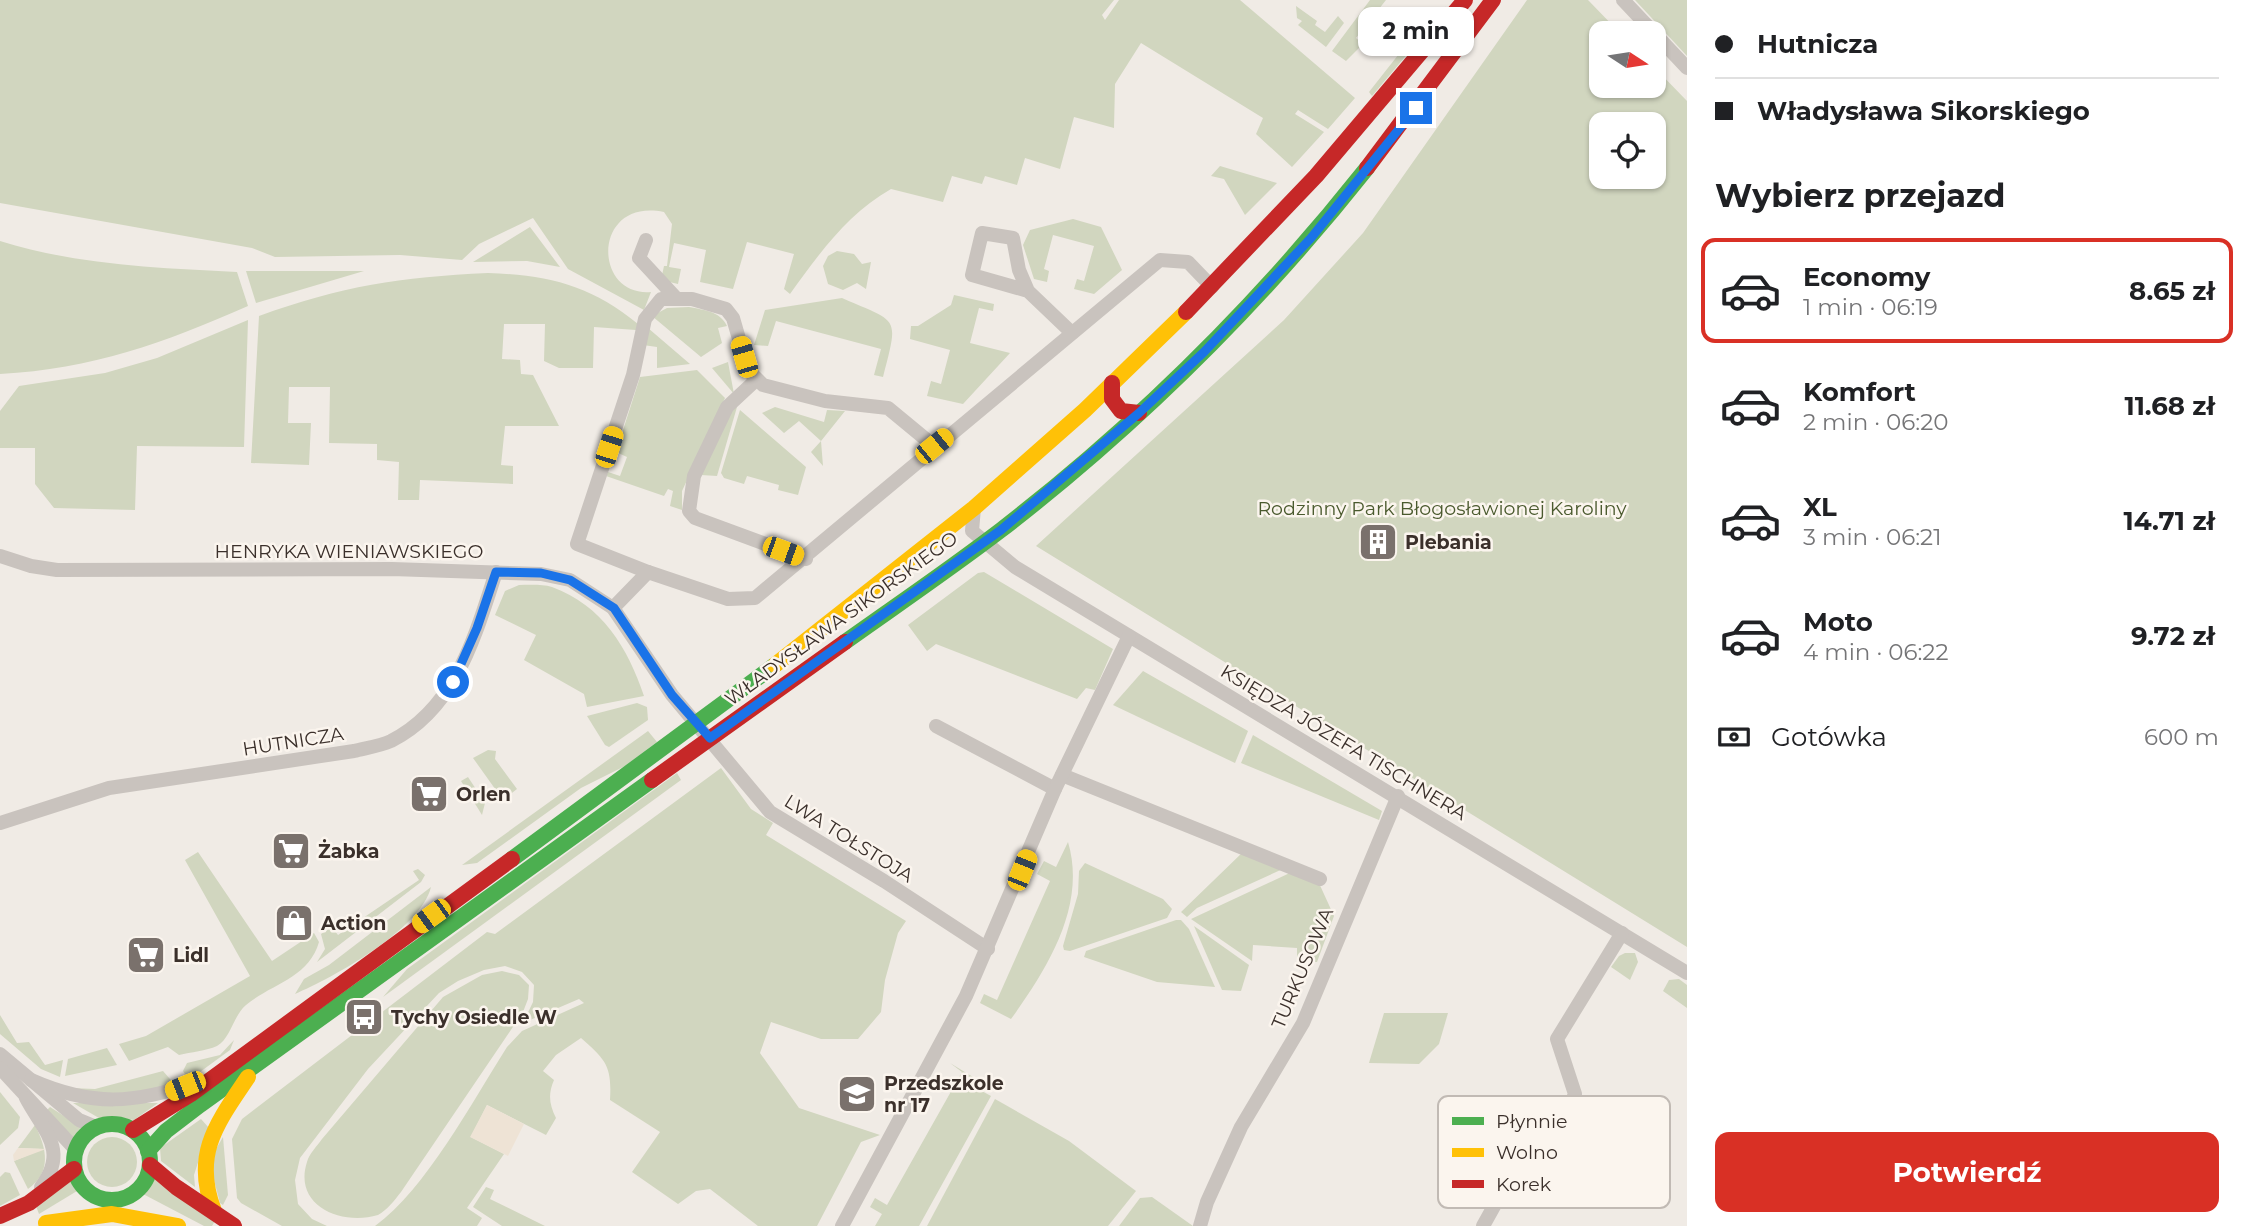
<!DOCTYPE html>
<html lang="pl">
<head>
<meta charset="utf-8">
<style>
	:root { --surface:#fff; --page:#f2f2f2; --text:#202124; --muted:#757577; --line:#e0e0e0; --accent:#d93025 }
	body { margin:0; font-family:Montserrat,sans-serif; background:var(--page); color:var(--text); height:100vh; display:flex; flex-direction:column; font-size:26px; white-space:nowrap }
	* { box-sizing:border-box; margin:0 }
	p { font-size:23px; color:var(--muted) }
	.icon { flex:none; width:38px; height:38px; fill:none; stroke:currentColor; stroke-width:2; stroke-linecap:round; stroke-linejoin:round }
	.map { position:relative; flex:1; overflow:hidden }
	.drawer { display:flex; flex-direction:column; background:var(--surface); width:560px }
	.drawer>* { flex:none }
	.guide { display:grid; align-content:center; height:154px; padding:0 28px; background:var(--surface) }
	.needle { width:46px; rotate:102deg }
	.buttons { position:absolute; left:1589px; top:21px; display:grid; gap:14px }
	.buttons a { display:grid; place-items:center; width:77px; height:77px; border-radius:14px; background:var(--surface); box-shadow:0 2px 5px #0004; font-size:35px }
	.end { position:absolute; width:32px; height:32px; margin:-16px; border:9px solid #1a73e8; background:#fff; box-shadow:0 0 0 4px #fff }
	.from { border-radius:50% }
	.bubble { position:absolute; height:49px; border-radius:14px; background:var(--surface); box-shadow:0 2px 5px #0004; font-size:23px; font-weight:700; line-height:49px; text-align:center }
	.car { position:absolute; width:21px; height:42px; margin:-21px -10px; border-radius:9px; box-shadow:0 0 5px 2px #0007; background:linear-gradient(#f5c518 24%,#345 0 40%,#f5c518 0 76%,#345 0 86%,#f5c518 0) }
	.guide b { display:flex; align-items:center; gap:24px; height:66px; font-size:26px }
	.guide b+b { border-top:2px solid var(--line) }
	.guide i { width:18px; height:18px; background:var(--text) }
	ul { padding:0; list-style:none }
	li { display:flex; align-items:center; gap:21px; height:105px; margin:0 14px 10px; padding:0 14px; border:4px solid transparent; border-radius:14px }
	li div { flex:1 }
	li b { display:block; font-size:26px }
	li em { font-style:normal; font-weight:700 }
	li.on { border-color:var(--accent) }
	li>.icon { width:63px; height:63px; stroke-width:1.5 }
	h2 { padding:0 28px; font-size:32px; line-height:84px }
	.pay { display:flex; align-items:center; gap:18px; height:77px; padding:0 28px; font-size:26px }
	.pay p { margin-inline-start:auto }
	.action { display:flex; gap:14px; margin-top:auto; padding:14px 28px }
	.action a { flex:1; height:80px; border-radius:14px; background:var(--accent); color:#fff; font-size:28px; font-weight:700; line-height:80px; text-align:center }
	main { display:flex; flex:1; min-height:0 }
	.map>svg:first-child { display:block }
	.green { fill:#d1d6bf; fill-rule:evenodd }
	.plaza { fill:#eee3d5 }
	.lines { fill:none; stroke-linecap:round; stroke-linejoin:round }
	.street { stroke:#c9c3be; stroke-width:14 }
	.fast { stroke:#4caf50; stroke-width:16 }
	.slow { stroke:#ffc107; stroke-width:16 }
	.jam { stroke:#c62828; stroke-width:16 }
	.route { stroke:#1a73e8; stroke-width:9 }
	.labels { text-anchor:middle; stroke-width:5; stroke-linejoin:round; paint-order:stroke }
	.park-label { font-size:19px; fill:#4a5a2e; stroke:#fbf5ee }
	.poi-label { font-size:19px; font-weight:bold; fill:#3b302b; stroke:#fbf5ee; text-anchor:start }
	.street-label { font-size:19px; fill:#3b302b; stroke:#fbf5ee }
	.key { fill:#fbf5ee; stroke:#c1bab4; stroke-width:2 }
	.key-label { font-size:19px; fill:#3b302b }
</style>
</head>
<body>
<main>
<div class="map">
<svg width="1687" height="1226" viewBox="0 0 1687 1226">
	<rect width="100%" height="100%" fill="#f0ebe5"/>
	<g class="green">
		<path d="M0 0H1114L1102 15 1105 20 1119 0H1240L1355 98 1328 129 1298 110 1295 114 1324 132 1292 167 1256 134 1263 118 1141 43 1115 84 1114 128 1074 117 1060 169 1025 158 1017 185 985 176 982 184 952 176 943 202 891 189C847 214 819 254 790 294L784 289 794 254 747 242 733 289 700 282 706 250 674 243 669 267 681 269 678 284 661 280 664 266H667L672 224 664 212C592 197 592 297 651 292L644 310 568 269 533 218 479 244 462 260 400 255 275 257 252 248 0 203Z"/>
		<path d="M1370 0H1386L1356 38 1363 44 1346 61 1332 51Z"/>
		<path d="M1527 0H1588L1620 33H1601V86H1654V67L1687 101V947L1036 546 1284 320 1363 233ZM1654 124V177H1601V124Z"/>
		<path d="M1635 0H1687V56Z"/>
		<path d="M1296 6 1317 21 1315 25 1325 32 1338 16 1344 23 1326 47 1298 25 1302 21 1297 18Z"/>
		<path d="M1446 6 1441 14 1372 96 1369 92 1428 17 1434 20Z"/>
		<path d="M1220 166 1277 183 1245 215 1224 179 1211 176Z"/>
		<path d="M1073 219 1101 227 1122 270 1094 294 1074 289 1077 279 1084 281 1094 246 1053 235 1044 269 1049 271 1047 282 1034 279 1023 245 1030 230Z"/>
		<path d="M530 227 560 267 527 261 473 262Z"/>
		<path d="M0 241C77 265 157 268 237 272L248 306C164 343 92 369 0 374Z"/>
		<path d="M837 251 854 254 862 264 871 262 866 289 857 283 843 290 828 284 823 266 828 256Z"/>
		<path d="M246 271H364L256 303Z"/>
		<path d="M488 273C549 275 590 285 638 324L636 330 594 327 593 368H559L544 361 545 324H504L502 359 520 360 521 374 533 375 559 426H505L501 465 513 466V484L420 480 419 500H398L399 462 377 460V444L329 443 330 387H289L288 423H311L309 465 251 463 259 316C342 286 400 277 488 273Z"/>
		<path d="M954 295 994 304 993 311 979 308 970 343 1010 353 963 404 927 396 931 381 941 384 950 350 910 339 911 326H918L951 305Z"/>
		<path d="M842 298C899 323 899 315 883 377L874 375 881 349 776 321 768 346 754 345 765 310Z"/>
		<path d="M689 307C704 310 720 311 727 326L718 328 722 343 701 357 652 316 667 308Z"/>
		<path d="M248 320 244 447 137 446 135 510 54 508 35 484V448H0V411L19 386 105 373 157 358Z"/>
		<path d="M648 328 690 364 657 368V347L643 345Z"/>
		<path d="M728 362 734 394 712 368Z"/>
		<path d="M697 370 725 398 682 491V510L670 506 673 491 668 489 664 496 606 476 608 472 620 476 627 457 616 452 640 377Z"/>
		<path d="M737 407 717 476 701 475 733 408Z"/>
		<path d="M775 407 824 422 827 410 845 411 821 441 823 466 811 452 821 441 799 421 784 433 762 413Z"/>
		<path d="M740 410 806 467 798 495 778 490 779 485 747 476 744 484 724 478 721 473Z"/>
		<path d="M984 572 1113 649 1095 690 1086 688 1077 699 936 644 927 651 908 625 978 573Z"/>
		<path d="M519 585C529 585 542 584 552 587 602 605 628 648 644 696L587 707 584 694 524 660 536 635 495 615 505 591Z"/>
		<path d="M1143 671 1248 731 1235 763 1113 705Z"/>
		<path d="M637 703 647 707 648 720 609 747 605 745 587 716Z"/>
		<path d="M648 731 657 742 625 766 581 788 477 863 462 865Z"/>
		<path d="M1253 735 1382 811 1379 820 1241 763Z"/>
		<path d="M488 750 496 751 495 759 517 789 503 800 473 758Z"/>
		<path d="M721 768 751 809 773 823 766 835 906 921 898 933 885 980 881 1012 858 1039H821L771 1022 760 1053 799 1108 880 1135 861 1142 817 1226H758L710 1189 696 1191 678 1204 632 1172 660 1132 610 1100C612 1066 606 1060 581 1038L556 1055 543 1071 554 1080C548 1094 549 1104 556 1118L546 1135 487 1105 471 1137 504 1154 467 1208 482 1218 477 1226H375C426 1189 472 1102 507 1047L522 1031 584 1003 579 999 523 1023 533 1002 534 985 522 972 505 966 484 970 458 981 439 993 368 1069 300 1158 295 1180 298 1204 312 1219 327 1226H282L241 1203 237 1198 232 1139 242 1119 487 932 495 934Z"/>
		<path d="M677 773 681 780 383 997 407 969Z"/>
		<path d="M468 777 485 803 482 815 461 781Z"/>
		<path d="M1068 842C1087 906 1047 969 1011 1019L980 1003 984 994 997 1000 1050 881 1037 874 1044 861 1056 867Z"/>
		<path d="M1244 851 1285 868 1197 908 1187 917 1181 912Z"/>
		<path d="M198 852 272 961 314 933 319 942C309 978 271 984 246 1005 233 1016 231 1038 217 1046 206 1051 191 1052 179 1055L168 1047 129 1061 119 1044 146 1036 250 976 185 860Z"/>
		<path d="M1085 863 1163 899 1172 909 1167 918 1070 951 1064 950 1063 946 1078 894 1079 871Z"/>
		<path d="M418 869 425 875 421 882 317 962 325 949 321 934 332 927 338 935 419 880 413 871Z"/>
		<path d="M1294 871 1318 881 1334 916 1317 962 1297 961V948L1253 945 1252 961 1191 919Z"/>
		<path d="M431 887C421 929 333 978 295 994L304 979 329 965Z"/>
		<path d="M1176 920H1181L1189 929 1215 987 1157 982 1084 957 1086 951Z"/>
		<path d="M1194 926 1249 965 1241 991 1222 990Z"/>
		<path d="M1625 953H1635L1638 962 1630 980 1611 967 1619 956Z"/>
		<path d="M502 971 519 975 529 985 528 999 523 1012 401 1192C394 1201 387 1210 378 1215 340 1226 293 1205 307 1162 309 1154 317 1146 322 1139L443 997 482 975Z"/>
		<path d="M1679 979 1687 985V1008L1663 991 1669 980Z"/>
		<path d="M1384 1013H1448L1439 1044 1419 1064 1369 1063Z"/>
		<path d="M0 1015 17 1043 29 1042 45 1065 63 1060 60 1077 41 1069 0 1034Z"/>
		<path d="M234 1040 230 1050 189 1080 183 1071 187 1063 220 1055Z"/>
		<path d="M107 1048 117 1065 65 1076 68 1059Z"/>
		<path d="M950 1063 973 1077 978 1089 991 1096 919 1226H875L882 1214 870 1207 875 1198 887 1205 962 1072Z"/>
		<path d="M163 1071 176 1086 105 1096 70 1088 95 1089Z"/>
		<path d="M0 1092 20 1117 18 1128 0 1145Z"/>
		<path d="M995 1099 1069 1141 1136 1191 1108 1226H927Z"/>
		<path d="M73 1103H158L134 1120 116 1117 99 1118Z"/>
		<path d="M50 1107 81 1127 73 1138 47 1110Z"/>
		<path d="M201 1119 209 1128 194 1175 195 1187 161 1161 160 1148Z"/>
		<path d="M35 1125C47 1149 52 1172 28 1189L14 1161 43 1149 18 1148Z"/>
		<path d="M223 1137 228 1195 223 1205 220 1203 209 1161Z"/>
		<circle cx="112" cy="1162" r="25"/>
		<path d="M5 1172 10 1173 20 1195 0 1206V1177Z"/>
		<path d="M153 1177 215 1221 212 1226H204L143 1194Z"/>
		<path d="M70 1181 77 1191 39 1214 36 1206Z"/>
		<path d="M486 1187 494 1190 490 1199 545 1226H502L473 1207Z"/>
		<path d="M1152 1197 1193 1226H1119L1140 1198Z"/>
	</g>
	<g class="plaza">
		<path d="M487 1105 524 1124 508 1156 470 1137Z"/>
		<path d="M18 1148 46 1149 14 1161 13 1155Z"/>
	</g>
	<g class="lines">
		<g class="street">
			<path d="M1623 0 1687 68"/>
			<path d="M646 240 639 258 676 298"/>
			<path d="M1028 291 972 275 982 233 1013 238 1019 270 1028 291 1072 333"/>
			<path d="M756 380 727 407 694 476 689 511 695 518 806 559"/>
			<path d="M974 508 972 531 1015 567 1687 973"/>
			<path d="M0 556 31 566 57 570 392 569 541 574 570 580 613 608 672 695 770 812 884 881 988 949"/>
			<path d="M648 572 577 544 633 375 645 319 661 299H692L726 309 733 318 748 370 763 385 825 401 888 408 934 446"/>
			<path d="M613 608 648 572 728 599 755 598 1160 260 1188 262 1212 287"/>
			<path d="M936 726 1055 789"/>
			<path d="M1062 775 1320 879"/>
			<path d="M0 823 109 788 354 751C366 748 380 746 391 741 456 708 475 636 496 572"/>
			<path d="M0 1054 79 1120 96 1127"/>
			<path d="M0 1068 75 1149"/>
			<path d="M31 1080C92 1107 135 1104 197 1082"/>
			<path d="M26 1098C44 1132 69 1150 41 1187"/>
			<path d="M842 1226 966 996 1055 789 1129 636"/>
			<path d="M1200 1226 1207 1202 1241 1127 1303 1023 1398 796"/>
			<path d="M1483 1226 1527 1147 1571 1103 1575 1094 1557 1039 1622 933"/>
		</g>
		<g class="fast">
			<path d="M845 642C897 605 950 569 1001 530 1137 425 1260 303 1367 168"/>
			<path d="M512 859 775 665"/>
			<circle cx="112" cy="1162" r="38"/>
			<path d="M148 1151 166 1131 200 1105 652 780"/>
		</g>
		<g class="slow">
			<path d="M775 665 974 508 1085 410 1186 312"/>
			<path d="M214 1211C192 1154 217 1123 248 1077"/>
			<path d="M46 1223 112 1214 178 1226"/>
		</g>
		<g class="jam">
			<path d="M1367 168 1493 0"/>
			<path d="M1186 312 1316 176 1465 0"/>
			<path d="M1112 383V399L1121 411 1139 413"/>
			<path d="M652 780 845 642"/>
			<path d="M133 1130 191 1094 512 859"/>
			<path d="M150 1165 176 1187 234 1226"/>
			<path d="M0 1216 29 1203 74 1169"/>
		</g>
	</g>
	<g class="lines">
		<path class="route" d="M453 682 477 628 496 572 541 573 570 580 614 608 672 695 710 738 1001 530 1139 413 1204 352 1311 238 1416 108"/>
	</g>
	<defs>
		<g id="building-square" transform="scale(2.0125)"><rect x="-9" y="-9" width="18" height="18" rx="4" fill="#7a716c" stroke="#fbf5ee"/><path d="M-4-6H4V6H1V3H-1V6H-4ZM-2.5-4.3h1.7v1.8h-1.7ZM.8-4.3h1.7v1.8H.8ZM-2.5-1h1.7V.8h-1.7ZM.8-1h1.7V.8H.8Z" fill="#fff"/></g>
		<g id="supermarket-square" transform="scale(2.0125)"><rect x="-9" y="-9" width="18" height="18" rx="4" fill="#7a716c" stroke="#fbf5ee"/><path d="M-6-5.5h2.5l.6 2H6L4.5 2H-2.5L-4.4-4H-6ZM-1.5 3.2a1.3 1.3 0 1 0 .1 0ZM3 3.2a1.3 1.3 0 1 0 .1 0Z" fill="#fff"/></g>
		<g id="shop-square" transform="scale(2.0125)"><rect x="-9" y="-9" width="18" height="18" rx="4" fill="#7a716c" stroke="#fbf5ee"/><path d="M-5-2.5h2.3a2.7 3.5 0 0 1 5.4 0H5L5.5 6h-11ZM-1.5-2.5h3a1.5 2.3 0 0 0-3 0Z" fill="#fff"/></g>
		<g id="bus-square" transform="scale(2.0125)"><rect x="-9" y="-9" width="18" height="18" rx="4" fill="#7a716c" stroke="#fbf5ee"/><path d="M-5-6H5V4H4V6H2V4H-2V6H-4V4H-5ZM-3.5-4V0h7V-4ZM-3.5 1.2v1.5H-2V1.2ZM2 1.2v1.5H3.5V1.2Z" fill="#fff"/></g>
		<g id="school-square" transform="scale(2.0125)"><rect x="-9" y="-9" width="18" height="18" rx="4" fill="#7a716c" stroke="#fbf5ee"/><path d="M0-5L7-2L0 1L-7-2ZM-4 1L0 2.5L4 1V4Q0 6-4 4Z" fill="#fff"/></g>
	</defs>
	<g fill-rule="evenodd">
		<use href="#building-square" x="1378" y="542"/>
		<use href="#supermarket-square" x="429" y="794"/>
		<use href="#supermarket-square" x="291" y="851"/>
		<use href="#shop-square" x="294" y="923"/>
		<use href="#supermarket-square" x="146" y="955"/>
		<use href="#bus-square" x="364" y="1017"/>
		<use href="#school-square" x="857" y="1094"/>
	</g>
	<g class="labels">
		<g class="park-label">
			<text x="1442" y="515">Rodzinny Park Błogosławionej Karoliny</text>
		</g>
		<g class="poi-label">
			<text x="1405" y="549">Plebania</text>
			<text x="456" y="801">Orlen</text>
			<text x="318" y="858">Żabka</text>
			<text x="321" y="930">Action</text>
			<text x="173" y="962">Lidl</text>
			<text x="391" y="1024">Tychy Osiedle W</text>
			<text x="884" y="1090">Przedszkole<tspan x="884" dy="22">nr 17</tspan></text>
		</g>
		<g class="street-label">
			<text x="349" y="558">HENRYKA WIENIAWSKIEGO</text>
			<text transform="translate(841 618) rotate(-36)" y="7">WŁADYSŁAWA SIKORSKIEGO</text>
			<text transform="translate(293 741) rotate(-9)" y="7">HUTNICZA</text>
			<text transform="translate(1344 742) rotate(31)" y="7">KSIĘDZA JÓZEFA TISCHNERA</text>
			<text transform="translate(849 838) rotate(32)" y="7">LWA TOŁSTOJA</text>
			<text transform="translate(1302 968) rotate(-67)" y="7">TURKUSOWA</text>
		</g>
	</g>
	<rect x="1438" y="1096" width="232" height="112" rx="10" class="key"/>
	<rect x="1452" y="1117" width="32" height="8" fill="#4caf50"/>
	<rect x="1452" y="1148" width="32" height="9" fill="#ffc107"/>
	<rect x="1452" y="1180" width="32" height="8" fill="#c62828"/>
	<g class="key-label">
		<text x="1496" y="1128">Płynnie</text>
		<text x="1496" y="1159">Wolno</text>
		<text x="1496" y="1191">Korek</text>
	</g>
</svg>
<div class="buttons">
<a><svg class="needle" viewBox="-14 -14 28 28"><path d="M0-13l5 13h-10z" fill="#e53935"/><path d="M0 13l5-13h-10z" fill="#757577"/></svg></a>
<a><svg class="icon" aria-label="locate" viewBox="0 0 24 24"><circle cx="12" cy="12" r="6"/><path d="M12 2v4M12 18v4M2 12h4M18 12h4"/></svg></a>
</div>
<i class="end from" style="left:453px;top:682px"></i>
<i class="end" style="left:1416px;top:108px"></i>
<div class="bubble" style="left:1358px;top:7px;width:116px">2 min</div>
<i class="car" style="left:744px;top:357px;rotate:344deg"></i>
<i class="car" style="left:934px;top:446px;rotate:51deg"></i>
<i class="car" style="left:609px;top:447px;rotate:18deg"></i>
<i class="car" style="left:783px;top:551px;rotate:110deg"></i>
<i class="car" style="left:1022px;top:870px;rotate:22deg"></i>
<i class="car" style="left:431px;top:916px;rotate:234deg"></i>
<i class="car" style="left:185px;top:1086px;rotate:248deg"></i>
</div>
<section class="drawer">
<div class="guide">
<b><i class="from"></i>Hutnicza</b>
<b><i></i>Władysława Sikorskiego</b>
</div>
<h2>Wybierz przejazd</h2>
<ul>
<li class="on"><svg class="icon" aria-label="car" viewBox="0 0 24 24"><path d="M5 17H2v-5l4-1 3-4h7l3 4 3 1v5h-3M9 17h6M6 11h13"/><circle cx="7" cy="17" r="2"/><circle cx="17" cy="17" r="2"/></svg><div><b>Economy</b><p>1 min · 06:19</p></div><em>8.65 zł</em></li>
<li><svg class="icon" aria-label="car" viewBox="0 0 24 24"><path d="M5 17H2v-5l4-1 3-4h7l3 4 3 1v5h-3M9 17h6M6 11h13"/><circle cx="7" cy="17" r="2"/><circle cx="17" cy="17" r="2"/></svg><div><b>Komfort</b><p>2 min · 06:20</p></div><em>11.68 zł</em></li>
<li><svg class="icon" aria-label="car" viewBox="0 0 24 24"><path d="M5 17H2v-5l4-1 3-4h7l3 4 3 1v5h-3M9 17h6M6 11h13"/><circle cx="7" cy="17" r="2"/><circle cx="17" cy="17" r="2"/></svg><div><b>XL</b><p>3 min · 06:21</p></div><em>14.71 zł</em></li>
<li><svg class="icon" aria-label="car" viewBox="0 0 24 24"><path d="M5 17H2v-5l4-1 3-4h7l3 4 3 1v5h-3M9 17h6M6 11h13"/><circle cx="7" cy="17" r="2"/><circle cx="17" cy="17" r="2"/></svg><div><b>Moto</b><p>4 min · 06:22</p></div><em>9.72 zł</em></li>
</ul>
<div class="pay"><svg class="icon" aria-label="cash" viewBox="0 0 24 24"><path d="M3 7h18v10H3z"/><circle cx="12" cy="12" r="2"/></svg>Gotówka<p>600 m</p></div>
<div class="action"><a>Potwierdź</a></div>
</section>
</main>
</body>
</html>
